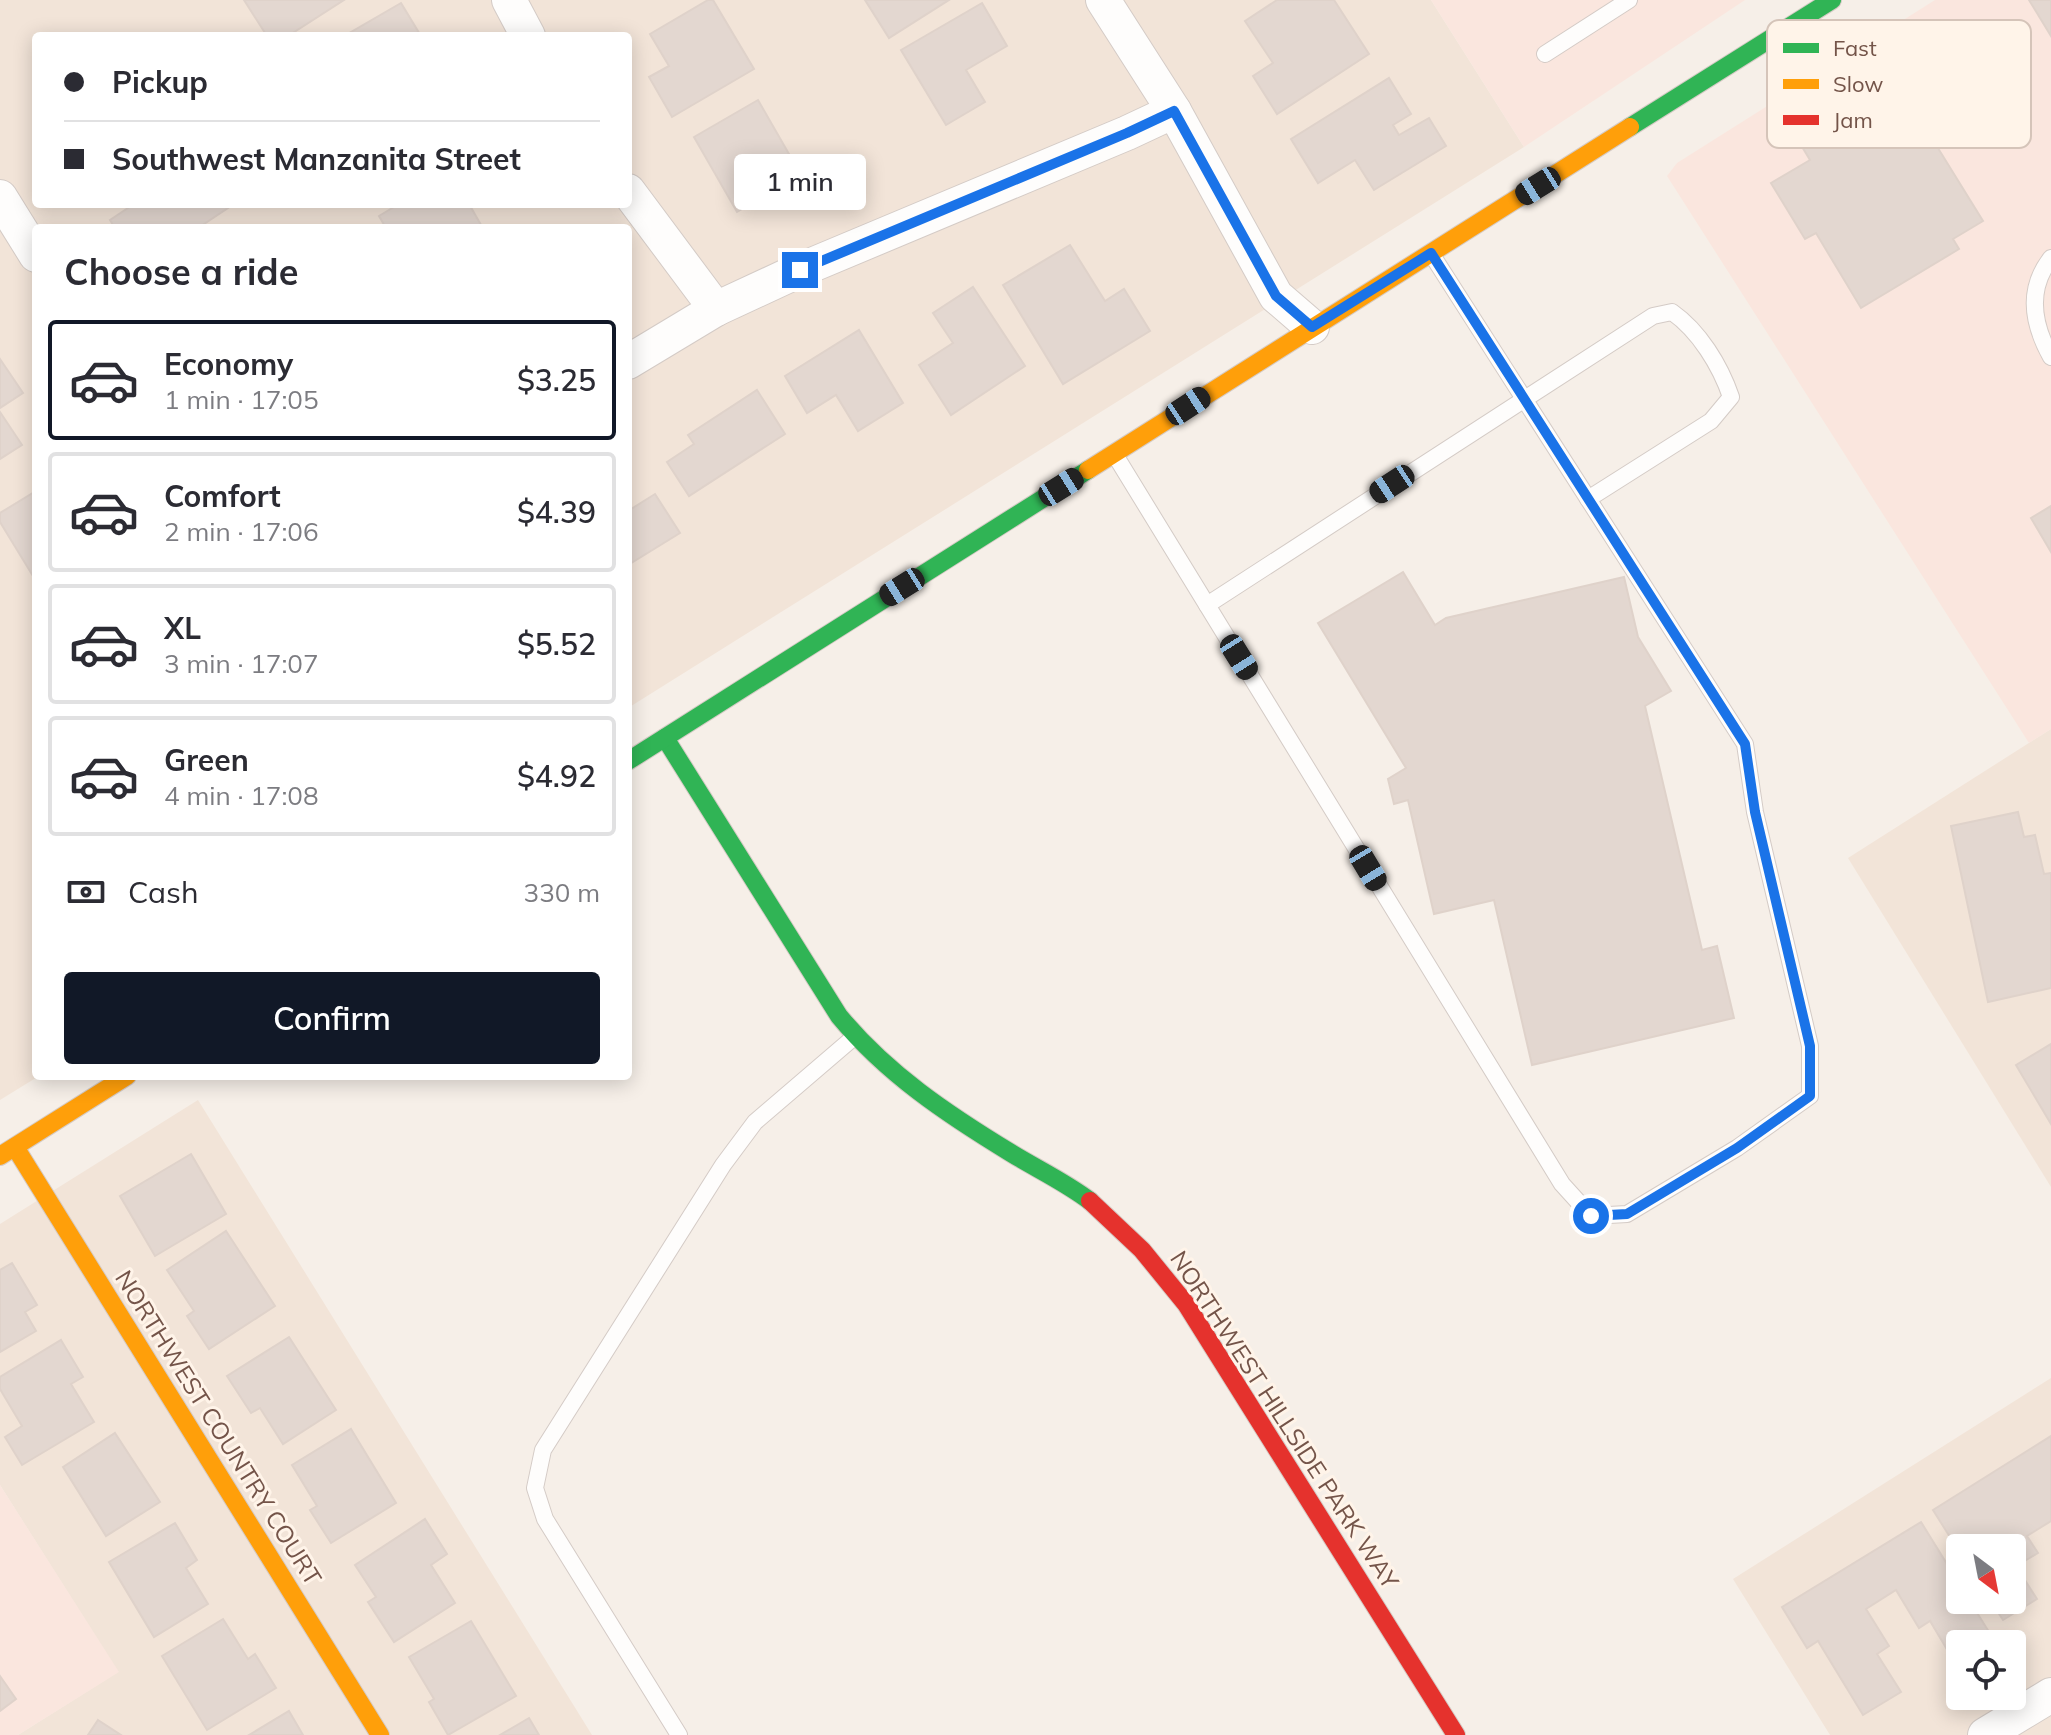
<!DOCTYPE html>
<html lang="en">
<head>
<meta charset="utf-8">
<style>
	:root { --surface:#fff; --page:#f7f7f7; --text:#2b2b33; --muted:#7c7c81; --line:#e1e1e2; --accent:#111827 }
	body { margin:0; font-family:Mulish,sans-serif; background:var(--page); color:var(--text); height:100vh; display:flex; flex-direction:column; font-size:30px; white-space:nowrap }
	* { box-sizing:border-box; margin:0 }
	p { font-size:26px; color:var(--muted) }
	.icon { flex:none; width:44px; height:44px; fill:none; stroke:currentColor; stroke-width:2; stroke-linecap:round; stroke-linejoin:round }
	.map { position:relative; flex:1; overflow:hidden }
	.panel { position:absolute; left:32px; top:224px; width:600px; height:856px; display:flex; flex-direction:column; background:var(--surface); border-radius:8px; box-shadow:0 4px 20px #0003 }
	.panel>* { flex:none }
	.hud { position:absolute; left:32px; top:32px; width:600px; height:176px; border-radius:8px; box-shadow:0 4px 20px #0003; display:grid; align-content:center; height:176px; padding:0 32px; background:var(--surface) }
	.needle { width:52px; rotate:148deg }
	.tools { position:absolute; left:1946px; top:1534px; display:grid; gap:16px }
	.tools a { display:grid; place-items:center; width:80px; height:80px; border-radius:8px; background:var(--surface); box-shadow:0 4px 20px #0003; font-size:40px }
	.end { position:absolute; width:36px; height:36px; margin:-18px; border:10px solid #1a73e8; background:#fff; box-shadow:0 0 0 4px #fff }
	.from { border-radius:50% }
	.bubble { position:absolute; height:56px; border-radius:8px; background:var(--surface); box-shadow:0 4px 20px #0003; font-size:26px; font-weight:600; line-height:56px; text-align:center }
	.car { position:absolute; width:24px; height:48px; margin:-24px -12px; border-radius:10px; box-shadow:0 0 6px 2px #0007; background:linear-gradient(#222 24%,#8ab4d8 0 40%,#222 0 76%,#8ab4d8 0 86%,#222 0) }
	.hud b { display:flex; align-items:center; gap:28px; height:76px; font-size:30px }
	.hud b+b { border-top:2px solid var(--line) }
	.hud i { width:20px; height:20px; background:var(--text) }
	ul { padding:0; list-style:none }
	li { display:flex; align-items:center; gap:24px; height:120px; margin:0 16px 12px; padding:0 16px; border:4px solid var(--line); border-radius:8px }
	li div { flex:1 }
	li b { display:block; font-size:30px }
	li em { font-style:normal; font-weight:600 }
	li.current { border-color:var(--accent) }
	li>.icon { width:72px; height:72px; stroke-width:1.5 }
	h2 { padding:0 32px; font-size:36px; line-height:96px }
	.pay { display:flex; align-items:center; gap:20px; height:88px; padding:0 32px; font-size:30px }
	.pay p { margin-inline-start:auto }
	.cta { display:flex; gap:16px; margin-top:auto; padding:16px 32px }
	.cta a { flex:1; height:92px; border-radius:8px; background:var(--accent); color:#fff; font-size:32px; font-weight:600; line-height:92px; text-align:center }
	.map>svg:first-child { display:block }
	.residential { fill:#f2e4d8; fill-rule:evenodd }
	.commercial { fill:#fae6de }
	.building { fill:#e3d7d0; stroke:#dfd2ca; stroke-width:2 }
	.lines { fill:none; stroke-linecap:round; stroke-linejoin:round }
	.lane-casing { stroke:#d4cbc6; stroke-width:18 }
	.street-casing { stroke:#d4cbc6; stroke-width:36 }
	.fast-casing { stroke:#d5cbc5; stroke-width:20 }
	.slow-casing { stroke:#d5cbc5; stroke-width:20 }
	.jam-casing { stroke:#d5cbc5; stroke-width:20 }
	.lane { stroke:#fefdfc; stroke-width:16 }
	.street { stroke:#fefdfc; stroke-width:34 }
	.fast { stroke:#30b455; stroke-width:18 }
	.slow { stroke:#ff9f0a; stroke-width:18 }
	.jam { stroke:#e5322d; stroke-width:18 }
	.route { stroke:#1a73e8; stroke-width:10 }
	.labels { text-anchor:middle; stroke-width:6; stroke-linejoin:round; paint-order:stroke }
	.street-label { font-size:24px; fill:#745449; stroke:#fff4e9 }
	.key { fill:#fff4e9; stroke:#d5c4b9; stroke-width:2 }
	.key-label { font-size:22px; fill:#745449 }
</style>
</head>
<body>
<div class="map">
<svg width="2051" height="1735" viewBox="0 0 2051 1735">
	<rect width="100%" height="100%" fill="#f6efe8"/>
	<g class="residential">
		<path d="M0 0H1431L1524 147 628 708V228H36V1076H39L0 1100ZM36 36H628V204H36Z"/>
		<path d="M2051 729V1187L1848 858Z"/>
		<path d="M198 1100 592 1735H18L118 1672 0 1485V1224Z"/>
		<path d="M2051 1378V1735H1830L1733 1579ZM1960 1548H2012V1600H1960ZM1960 1644H2012V1696H1960Z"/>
	</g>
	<g class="commercial">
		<path d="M1431 0H1745L1524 147Z"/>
		<path d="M1935 0H2051V729L2029 743 1667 176 1677 163Z"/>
		<path d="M0 1485 119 1672 18 1735H0Z"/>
	</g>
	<g class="building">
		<path d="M244 0H344L288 36H267Z"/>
		<path d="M708 0H713L754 69 672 117 649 77 669 66 650 34Z"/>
		<path d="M865 0H949L889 38Z"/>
		<path d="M1277 0H1334L1369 54 1277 114 1253 76 1273 63 1245 21Z"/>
		<path d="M2029 0H2051V36Z"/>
		<path d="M401 3 421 36H347L346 35Z"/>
		<path d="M982 3 1007 46 966 70 985 102 946 125 901 50Z"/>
		<path d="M1877 71 1923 146 1933 140 1983 221 1953 239 1959 249 1861 308 1816 233 1805 239 1771 183 1810 160 1789 125Z"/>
		<path d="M1389 78 1411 114 1393 125 1399 135 1429 118 1446 146 1374 190 1355 160 1318 183 1291 139Z"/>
		<path d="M758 100 801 175 737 212 694 137Z"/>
		<path d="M134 204H234L198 228H115L110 220Z"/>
		<path d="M399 204H469L481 225 476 228H386L379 216Z"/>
		<path d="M1070 245 1105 301 1124 289 1150 331 1063 384 1003 285Z"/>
		<path d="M973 287 1025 366 951 415 919 365 953 343 933 313Z"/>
		<path d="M859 330 903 403 858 431 836 395 807 413 785 376Z"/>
		<path d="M0 359 23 393 0 408Z"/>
		<path d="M757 390 785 434 689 496 667 462 694 444 688 435Z"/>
		<path d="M0 412 22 445 0 459Z"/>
		<path d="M36 491V581L0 522V513Z"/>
		<path d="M655 494 680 533 628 565V511Z"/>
		<path d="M2051 506V552L2031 518Z"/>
		<path d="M1403 572 1435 625 1446 618 1624 577 1638 637 1671 691 1645 706 1702 950 1717 946 1734 1018 1532 1065 1494 900 1434 914 1408 800 1394 804 1388 779 1406 768 1318 623Z"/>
		<path d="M2018 812 2024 837 2035 835 2044 874 2051 873V988L1988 1002 1951 826Z"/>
		<path d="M2051 1044V1124L2016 1065Z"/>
		<path d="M191 1154 226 1214 155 1256 120 1196Z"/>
		<path d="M226 1231 275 1306 209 1349 187 1316 194 1311 167 1270Z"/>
		<path d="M12 1263 37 1305 25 1312 36 1331 0 1352V1270Z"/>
		<path d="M289 1337 336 1410 283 1444 260 1408 251 1413 227 1376Z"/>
		<path d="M61 1340 83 1377 71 1384 94 1422 22 1465 5 1437 22 1426 0 1389V1377Z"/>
		<path d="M351 1429 396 1503 331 1543 310 1510 317 1506 292 1465Z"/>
		<path d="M115 1433 160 1502 106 1536 63 1467Z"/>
		<path d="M2051 1436V1521L2027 1536 2038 1553 2016 1566 2037 1599 2003 1620 1990 1600H2012V1548H1960V1553L1933 1510Z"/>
		<path d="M425 1519 447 1554 431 1565 455 1603 394 1642 368 1602 376 1597 355 1565Z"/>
		<path d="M1921 1522 1960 1585V1600H1969L1989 1632 1970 1644H1960V1650L1951 1656 1930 1621 1919 1628 1896 1590 1866 1609 1889 1646 1877 1654 1901 1692 1863 1715 1818 1641 1807 1648 1782 1607Z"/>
		<path d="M175 1523 197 1560 186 1568 208 1604 154 1637 109 1562Z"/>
		<path d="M223 1619 248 1659 255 1654 276 1688 207 1730 162 1656Z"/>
		<path d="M471 1621 516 1696 448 1735 429 1702 434 1699 409 1657Z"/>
		<path d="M0 1676 16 1699 0 1711Z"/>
		<path d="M289 1711 303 1735H249Z"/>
		<path d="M529 1718 539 1735H500Z"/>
		<path d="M98 1720 121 1735H88Z"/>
	</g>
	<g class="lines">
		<g class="lane-casing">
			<g id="lane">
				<path d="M1545 54 1629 0"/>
				<path d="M2051 258C2026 290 2033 325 2051 357"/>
				<path d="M1115 455 1562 1184 1591 1216 1627 1214 1737 1148 1810 1096V1046L1755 812 1745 744 1432 255"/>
				<path d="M1207 605 1653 316 1672 312C1699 331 1720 365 1731 397L1711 421 1588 499"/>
				<path d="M679 1735 545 1519 535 1488 543 1450 723 1165 755 1122 853 1038"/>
			</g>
		</g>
		<g class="street-casing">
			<g id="street">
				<path d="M509 0 528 36"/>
				<path d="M1103 0 1174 111 1276 296 1312 327"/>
				<path d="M628 191 716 309"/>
				<path d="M0 197 36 255"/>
				<path d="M628 362 716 309 800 270 1127 133 1174 111"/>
				<path d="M1985 1735 2051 1695"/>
			</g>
		</g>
		<g class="fast-casing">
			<g id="fast">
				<path d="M1630 127 1832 0"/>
				<path d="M665 738 839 1016C887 1074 947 1114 1011 1153 1037 1169 1065 1182 1090 1201"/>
				<path d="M628 761 1088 470"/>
			</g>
		</g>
		<g class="slow-casing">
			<g id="slow">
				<path d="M1088 470 1630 127"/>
				<path d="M15 1147 380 1735"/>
				<path d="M0 1156 127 1076"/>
			</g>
		</g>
		<g class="jam-casing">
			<path id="jam" d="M1090 1201 1142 1250 1186 1304 1456 1735"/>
		</g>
		<use href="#lane" class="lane"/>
		<use href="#street" class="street"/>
		<use href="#fast" class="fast"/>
		<use href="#slow" class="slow"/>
		<use href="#jam" class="jam"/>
	</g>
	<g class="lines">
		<path class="route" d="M800 270 1127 133 1174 111 1276 296 1312 327 1431 253 1745 744 1755 812 1810 1046V1096L1737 1148 1627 1214 1591 1216"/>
	</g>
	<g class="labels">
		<g class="street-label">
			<text transform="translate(1284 1420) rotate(57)" y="8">NORTHWEST HILLSIDE PARK WAY</text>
			<text transform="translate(218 1428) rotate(58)" y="8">NORTHWEST COUNTRY COURT</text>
		</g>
	</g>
	<rect x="1767" y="20" width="264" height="128" rx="12" class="key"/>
	<rect x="1783" y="43" width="36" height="10" fill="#30b455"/>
	<rect x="1783" y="79" width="36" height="10" fill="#ff9f0a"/>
	<rect x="1783" y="115" width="36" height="10" fill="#e5322d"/>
	<g class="key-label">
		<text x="1833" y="56">Fast</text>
		<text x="1833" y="92">Slow</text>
		<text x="1833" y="128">Jam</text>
	</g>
</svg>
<div class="tools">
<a><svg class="needle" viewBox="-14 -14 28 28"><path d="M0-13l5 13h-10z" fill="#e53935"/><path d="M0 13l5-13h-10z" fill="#7c7c81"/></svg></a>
<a><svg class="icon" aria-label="locate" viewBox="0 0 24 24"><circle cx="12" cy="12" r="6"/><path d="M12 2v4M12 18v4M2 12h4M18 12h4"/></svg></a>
</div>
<i class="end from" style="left:1591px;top:1216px"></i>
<i class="end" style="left:800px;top:270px"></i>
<div class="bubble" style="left:734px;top:154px;width:132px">1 min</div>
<i class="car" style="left:1538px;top:186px;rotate:238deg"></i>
<i class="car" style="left:1188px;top:406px;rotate:57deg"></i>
<i class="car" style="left:1392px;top:484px;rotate:237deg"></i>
<i class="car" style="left:1061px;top:487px;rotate:58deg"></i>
<i class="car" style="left:902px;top:587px;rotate:238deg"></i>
<i class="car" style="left:1239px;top:657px;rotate:148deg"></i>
<i class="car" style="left:1368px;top:868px;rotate:149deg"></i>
<div class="hud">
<b><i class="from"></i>Pickup</b>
<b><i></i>Southwest Manzanita Street</b>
</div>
<section class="panel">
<h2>Choose a ride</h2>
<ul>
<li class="current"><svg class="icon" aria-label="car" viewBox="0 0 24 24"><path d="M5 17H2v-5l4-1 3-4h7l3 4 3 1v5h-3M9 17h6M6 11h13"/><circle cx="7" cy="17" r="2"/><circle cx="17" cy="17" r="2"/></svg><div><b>Economy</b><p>1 min · 17:05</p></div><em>$3.25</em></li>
<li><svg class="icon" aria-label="car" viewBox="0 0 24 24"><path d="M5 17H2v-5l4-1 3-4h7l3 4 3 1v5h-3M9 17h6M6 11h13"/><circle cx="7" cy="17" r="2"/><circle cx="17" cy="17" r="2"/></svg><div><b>Comfort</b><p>2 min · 17:06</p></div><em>$4.39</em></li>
<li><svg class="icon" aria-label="car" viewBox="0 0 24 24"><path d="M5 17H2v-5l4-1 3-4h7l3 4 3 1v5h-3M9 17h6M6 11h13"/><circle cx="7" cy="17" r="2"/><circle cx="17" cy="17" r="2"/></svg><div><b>XL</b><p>3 min · 17:07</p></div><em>$5.52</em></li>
<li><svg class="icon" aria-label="car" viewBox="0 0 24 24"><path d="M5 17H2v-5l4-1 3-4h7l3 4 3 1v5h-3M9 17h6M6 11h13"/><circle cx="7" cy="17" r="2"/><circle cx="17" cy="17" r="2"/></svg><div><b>Green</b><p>4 min · 17:08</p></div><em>$4.92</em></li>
</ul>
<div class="pay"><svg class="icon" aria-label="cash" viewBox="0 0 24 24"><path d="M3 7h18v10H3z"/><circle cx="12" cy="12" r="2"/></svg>Cash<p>330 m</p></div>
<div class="cta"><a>Confirm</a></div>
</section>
</div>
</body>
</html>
